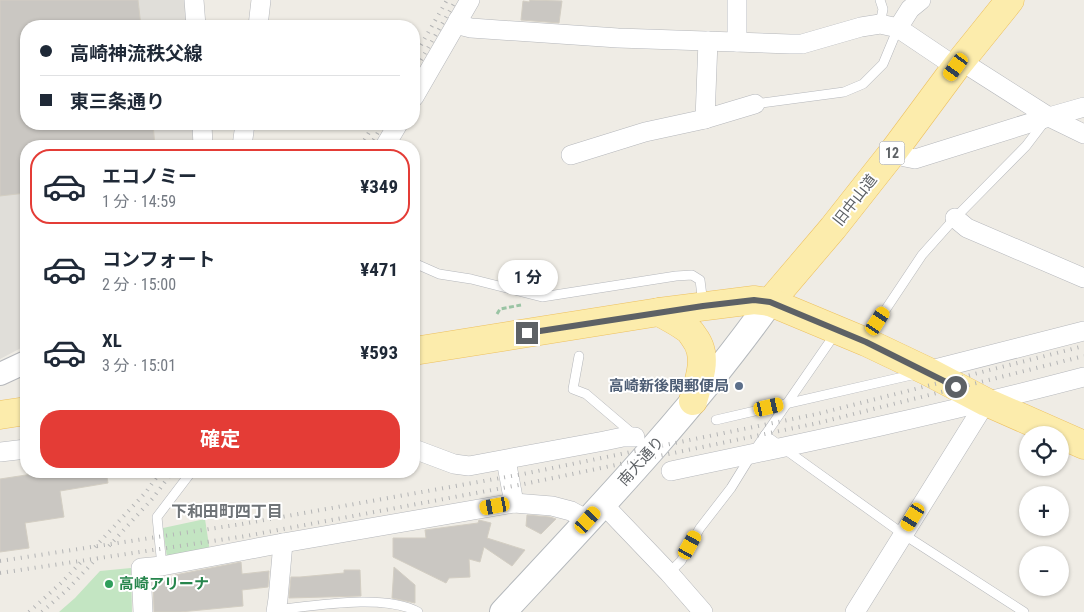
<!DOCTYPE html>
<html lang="ja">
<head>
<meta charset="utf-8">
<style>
	:root { --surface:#fff; --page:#f2f2f3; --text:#1f2937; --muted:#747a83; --line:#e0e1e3; --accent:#e43c36 }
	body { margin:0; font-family:"Roboto Condensed","Noto Sans JP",sans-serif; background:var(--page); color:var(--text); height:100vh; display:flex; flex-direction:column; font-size:19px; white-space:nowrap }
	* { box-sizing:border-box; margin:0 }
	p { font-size:16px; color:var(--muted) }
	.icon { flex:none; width:28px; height:28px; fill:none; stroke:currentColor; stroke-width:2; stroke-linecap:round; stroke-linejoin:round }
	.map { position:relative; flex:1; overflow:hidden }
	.details { position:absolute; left:20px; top:140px; width:400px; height:338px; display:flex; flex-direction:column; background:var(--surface); border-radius:20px; box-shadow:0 1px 4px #0004 }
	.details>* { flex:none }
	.hud { position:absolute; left:20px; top:20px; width:400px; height:110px; border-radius:20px; box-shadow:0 1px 4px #0004; display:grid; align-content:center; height:110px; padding:0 20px; background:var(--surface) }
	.controls { position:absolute; left:1019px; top:426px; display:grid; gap:10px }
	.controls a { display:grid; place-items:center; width:50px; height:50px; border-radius:50%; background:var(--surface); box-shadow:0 1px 4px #0004; font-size:25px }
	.end { position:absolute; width:22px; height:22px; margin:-11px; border:6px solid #5d6165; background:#fff; box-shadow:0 0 0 2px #fff }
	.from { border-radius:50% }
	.bubble { position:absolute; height:35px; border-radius:18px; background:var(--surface); box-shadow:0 1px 4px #0004; font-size:16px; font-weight:700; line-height:35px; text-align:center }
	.car { position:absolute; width:15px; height:30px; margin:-15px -8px; border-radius:6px; box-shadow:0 0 4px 1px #0007; background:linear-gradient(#f5c518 24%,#345 0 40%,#f5c518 0 76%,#345 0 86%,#f5c518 0) }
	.hud b { display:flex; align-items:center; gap:18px; height:48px; font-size:19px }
	.hud b+b { border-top:1px solid var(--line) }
	.hud i { width:12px; height:12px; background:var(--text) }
	ul { padding:9px 0 0; list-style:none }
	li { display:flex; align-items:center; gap:15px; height:75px; margin:0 10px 8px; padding:0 10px; border:2px solid transparent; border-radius:20px }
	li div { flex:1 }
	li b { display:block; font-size:19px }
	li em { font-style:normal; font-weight:700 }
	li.current { border-color:var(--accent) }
	li>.icon { width:45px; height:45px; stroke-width:1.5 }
	.button { display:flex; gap:10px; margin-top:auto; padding:10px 20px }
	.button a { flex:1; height:58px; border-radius:20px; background:var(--accent); color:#fff; font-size:20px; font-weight:700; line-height:58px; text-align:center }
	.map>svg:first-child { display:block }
	.industrial { fill:#e0ded9 }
	.green { fill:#c3e5c2 }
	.building { fill:#cac7c2; stroke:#d3cec3 }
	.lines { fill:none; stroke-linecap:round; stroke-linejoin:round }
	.service-casing { stroke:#b5b7bb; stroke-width:10 }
	.minor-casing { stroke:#b5b7bb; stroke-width:20 }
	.tertiary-casing { stroke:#b5b7bb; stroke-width:24 }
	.secondary-casing { stroke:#b4b8bc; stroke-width:28 }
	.primary-casing { stroke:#edc05f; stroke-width:29 }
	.path { stroke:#9ac4a4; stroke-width:3; stroke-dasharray:5 2.5; stroke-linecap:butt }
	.service { stroke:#fff; stroke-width:9 }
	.minor { stroke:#fff; stroke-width:19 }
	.tertiary { stroke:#fff; stroke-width:22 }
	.secondary { stroke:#fff; stroke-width:26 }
	.primary { stroke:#fcecac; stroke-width:28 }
	.rail { stroke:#b3b4b5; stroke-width:4; stroke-dasharray:1 6; stroke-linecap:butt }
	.route { stroke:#5d6165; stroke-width:6 }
	.service-dot { fill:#5c6f8a; stroke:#fff; stroke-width:2 }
	.leisure-dot { fill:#2e9e5b; stroke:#fff; stroke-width:2 }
	.labels { text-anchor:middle; stroke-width:4; stroke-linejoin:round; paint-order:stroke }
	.shield { fill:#fff; stroke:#8e9093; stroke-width:1 }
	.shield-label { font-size:14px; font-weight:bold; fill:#5d6165 }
	.street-label { font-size:15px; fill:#5d6165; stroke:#fff }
	.service-label { font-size:15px; font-weight:bold; fill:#4e5e75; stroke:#fff; text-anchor:end }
	.leisure-label { font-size:15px; font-weight:bold; fill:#27864d; stroke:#fff; text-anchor:start }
	.neighbourhood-label { font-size:16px; font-weight:bold; fill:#6e7377; stroke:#fff }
</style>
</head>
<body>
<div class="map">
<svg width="1084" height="612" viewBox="0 0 1084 612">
	<rect width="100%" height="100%" fill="#efece5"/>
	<path class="industrial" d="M0 0H186L188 26H26V124H194L195 146H26V347L21 348 0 359Z"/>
	<g class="green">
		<path d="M205 519 210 552 167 558 163 528Z"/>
		<path d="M131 568 132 612H59L75 598 100 571Z"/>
	</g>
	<g class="building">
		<path d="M0 0H138L141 26H26V124H153L155 146H26V193L0 196Z"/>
		<path d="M530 0 562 1 559 23 521 20 523 1 529 2Z"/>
		<path d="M52 471H106L108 483 60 491 64 517 25 523 29 548 0 552V479Z"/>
		<path d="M527 515 550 517 556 519 541 534 526 526Z"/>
		<path d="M479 520 491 523 487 538 525 550 512 566 484 547 480 562 469 559 470 577 449 578 446 583 393 557V538H426L425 530 478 523Z"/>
		<path d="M241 562 242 574 269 571 268 587 242 590 243 606 180 612H154L153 579 175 578V575Z"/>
		<path d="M394 567 415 585V603L392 598Z"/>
		<path d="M344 570H360L361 596 289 598 291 577H300L344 573Z"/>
	</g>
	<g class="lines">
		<g class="service-casing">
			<g id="service">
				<path d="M880 24 883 9 880 0"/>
				<path d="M755 104 844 92 863 84 883 64 898 28"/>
				<path d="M414 263 439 274 471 279 542 297 676 276 692 275 700 280 703 304"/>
				<path d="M868 339 878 321 922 255 955 218 1026 146 1045 121"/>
				<path d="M579 356 573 389 586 394 633 434"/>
				<path d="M716 420 916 374"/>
				<path d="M765 435 903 534 1024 612"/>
				<path d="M162 566 157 517 192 471"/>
				<path d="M669 573 681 561 700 528 731 488 752 454 835 334"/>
				<path d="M276 610C313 606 385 593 418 612"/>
			</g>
		</g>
		<g class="minor-casing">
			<g id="minor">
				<path d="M194 0 196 26"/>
				<path d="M737 0V42"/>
				<path d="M458 20 463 26 471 28 618 38 790 44H802L861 27 880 24 898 28 956 67"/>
				<path d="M258 26 261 0"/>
				<path d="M898 28 910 9 921 0"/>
				<path d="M961 61 1049 117 1084 134"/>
				<path d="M414 97 470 0"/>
				<path d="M705 119 708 41"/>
				<path d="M202 124 203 146"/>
				<path d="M242 146 245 124"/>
				<path d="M385 146 398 124"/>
				<path d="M893 152 905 157 915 159 1049 117 1084 107"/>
				<path d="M571 155 645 132 705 119 755 104"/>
				<path d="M955 218 967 228 1084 278"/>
				<path d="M927 371 1084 331"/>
				<path d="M414 449 454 464 469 466 604 441 623 437H635"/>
				<path d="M0 452 26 449"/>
				<path d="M506 460 514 503"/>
				<path d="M671 471C809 442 947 413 1084 377"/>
				<path d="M603 504 669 573 703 612"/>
				<path d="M143 612 141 568 162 566 283 543 514 503 552 506 571 511 588 520"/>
				<path d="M276 612 278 599 283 543"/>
				<path d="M855 612 986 402"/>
			</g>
		</g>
		<g class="tertiary-casing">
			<path id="tertiary" d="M0 374 26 362"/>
		</g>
		<g class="secondary-casing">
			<path id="secondary" d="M503 612C596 512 691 413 770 302"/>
		</g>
		<g class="primary-casing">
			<g id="primary">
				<path d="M770 302 833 228 893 152 956 67 1010 0"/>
				<path d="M659 312C668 317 678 322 686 328 690 330 692 334 694 337 709 356 699 380 693 401"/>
				<path d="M414 351 659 312 754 300 770 302 866 342 927 371 986 402 1084 445"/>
				<path d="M0 415 26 411"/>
			</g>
		</g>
		<path class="path" d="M497 314 500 309 521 305"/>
		<use href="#service" class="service"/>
		<use href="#minor" class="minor"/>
		<use href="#tertiary" class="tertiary"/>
		<use href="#secondary" class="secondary"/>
		<use href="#primary" class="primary"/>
		<g class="rail">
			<path d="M414 57 447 0"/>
			<path d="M414 72 456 0"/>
			<path d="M361 146 374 124"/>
			<path d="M370 146 383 124"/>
			<path d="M109 546 153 498 173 471"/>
			<path d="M95 547 146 492 161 471"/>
			<path d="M0 561 242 524 523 474 817 414 1084 346"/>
			<path d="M0 573 246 536 524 484 818 423 1084 356"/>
			<path d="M29 612 61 583 83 560"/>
			<path d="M42 612 68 589 97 558"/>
		</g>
	</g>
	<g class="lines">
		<path class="route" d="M527 333 703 306 754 300 770 302 866 342 956 387"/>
	</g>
	<circle class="service-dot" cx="739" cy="386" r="5"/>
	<circle class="leisure-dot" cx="109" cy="584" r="5"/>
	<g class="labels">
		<rect class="shield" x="879.5" y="141.5" width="25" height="23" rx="4"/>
		<g class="shield-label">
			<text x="892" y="158">12</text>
		</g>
		<g class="street-label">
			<text transform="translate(855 200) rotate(-52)" y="5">旧中山道</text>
			<text transform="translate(641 461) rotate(-48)" y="5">南大通り</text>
		</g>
		<g class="service-label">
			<text x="729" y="391">高崎新後閑郵便局</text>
		</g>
		<g class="leisure-label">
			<text x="119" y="589">高崎アリーナ</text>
		</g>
		<g class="neighbourhood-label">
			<text x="227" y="517">下和田町四丁目</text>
		</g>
	</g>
</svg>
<div class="controls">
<a><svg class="icon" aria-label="locate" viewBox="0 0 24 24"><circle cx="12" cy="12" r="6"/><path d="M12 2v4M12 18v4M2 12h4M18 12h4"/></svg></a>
<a>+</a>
<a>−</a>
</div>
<i class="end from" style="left:956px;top:387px"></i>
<i class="end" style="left:527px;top:333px"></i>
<div class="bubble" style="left:498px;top:260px;width:60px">1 分</div>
<i class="car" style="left:956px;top:67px;rotate:216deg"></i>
<i class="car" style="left:878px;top:321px;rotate:33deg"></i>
<i class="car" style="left:769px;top:407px;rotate:77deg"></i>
<i class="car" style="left:495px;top:506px;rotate:260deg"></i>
<i class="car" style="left:913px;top:517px;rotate:212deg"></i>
<i class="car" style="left:588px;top:520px;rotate:42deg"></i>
<i class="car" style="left:690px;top:545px;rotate:29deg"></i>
<div class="hud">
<b><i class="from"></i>高崎神流秩父線</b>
<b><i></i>東三条通り</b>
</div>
<section class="details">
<ul>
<li class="current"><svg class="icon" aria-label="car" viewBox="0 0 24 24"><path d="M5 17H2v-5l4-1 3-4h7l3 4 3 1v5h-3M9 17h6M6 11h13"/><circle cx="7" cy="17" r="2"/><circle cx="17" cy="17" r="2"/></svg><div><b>エコノミー</b><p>1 分 · 14:59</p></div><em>¥349</em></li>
<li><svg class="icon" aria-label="car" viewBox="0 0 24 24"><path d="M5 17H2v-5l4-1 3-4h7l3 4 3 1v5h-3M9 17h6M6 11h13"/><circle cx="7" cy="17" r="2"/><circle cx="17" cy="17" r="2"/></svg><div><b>コンフォート</b><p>2 分 · 15:00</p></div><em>¥471</em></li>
<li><svg class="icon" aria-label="car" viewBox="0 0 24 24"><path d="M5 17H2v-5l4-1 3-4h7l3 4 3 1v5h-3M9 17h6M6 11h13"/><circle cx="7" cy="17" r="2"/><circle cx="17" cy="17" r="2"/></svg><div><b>XL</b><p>3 分 · 15:01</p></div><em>¥593</em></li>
</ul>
<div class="button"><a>確定</a></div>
</section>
</div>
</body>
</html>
